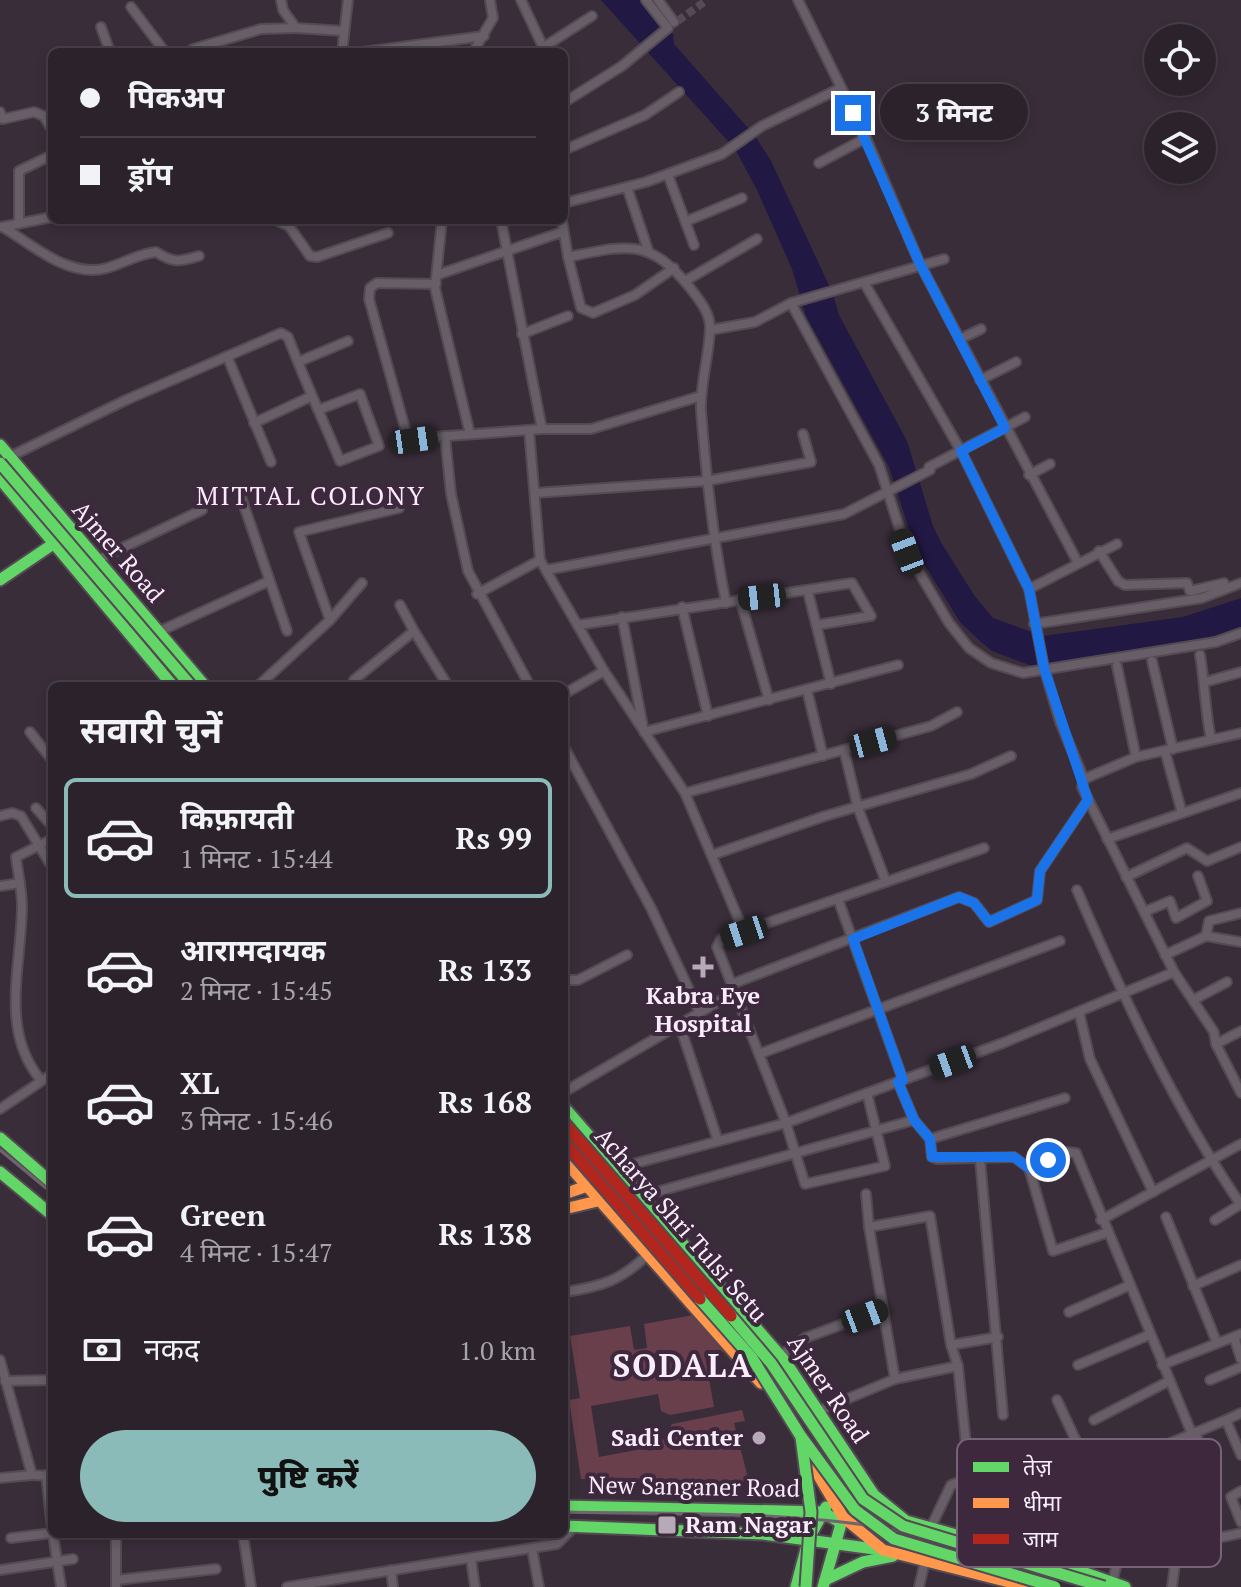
<!DOCTYPE html>
<html lang="hi">
<head>
<meta charset="utf-8">
<style>
	:root { --surface:#2b222b; --page:#332a33; --text:#f1f3f6; --muted:#a6a4a9; --line:#473f47; --accent:#8bbbb9 }
	body { margin:0; font-family:"PT Serif","Noto Sans Devanagari",serif; background:var(--page); color:var(--text); height:100vh; display:flex; flex-direction:column; font-size:30px; white-space:nowrap }
	* { box-sizing:border-box; margin:0 }
	p { font-size:26px; color:var(--muted) }
	.icon { flex:none; width:44px; height:44px; fill:none; stroke:currentColor; stroke-width:2; stroke-linecap:round; stroke-linejoin:round }
	.map { position:relative; flex:1; overflow:hidden }
	.side { position:absolute; left:48px; top:682px; width:520px; height:856px; display:flex; flex-direction:column; background:var(--surface); border-radius:12px; box-shadow:0 4px 12px #0003,0 0 0 2px var(--line) }
	.side>* { flex:none }
	.banner { position:absolute; left:48px; top:48px; width:520px; height:176px; border-radius:12px; box-shadow:0 4px 12px #0003,0 0 0 2px var(--line); display:grid; align-content:center; height:176px; padding:0 32px; background:var(--surface) }
	.tools { position:absolute; left:1144px; top:24px; display:grid; gap:16px }
	.tools a { display:grid; place-items:center; width:72px; height:72px; border-radius:50%; background:var(--surface); box-shadow:0 4px 12px #0003,0 0 0 2px var(--line); font-size:40px }
	.end { position:absolute; width:36px; height:36px; margin:-18px; border:10px solid #1a73e8; background:#fff; box-shadow:0 0 0 4px #fff }
	.from { border-radius:50% }
	.bubble { position:absolute; height:56px; border-radius:28px; background:var(--surface); box-shadow:0 4px 12px #0003,0 0 0 2px var(--line); font-size:26px; font-weight:800; line-height:56px; text-align:center }
	.car { position:absolute; width:24px; height:48px; margin:-24px -12px; border-radius:10px; box-shadow:0 0 6px 2px #0007; background:linear-gradient(#222 24%,#8ab4d8 0 40%,#222 0 76%,#8ab4d8 0 86%,#222 0) }
	.banner b { display:flex; align-items:center; gap:28px; height:76px; font-size:30px }
	.banner b+b { border-top:2px solid var(--line) }
	.banner i { width:20px; height:20px; background:var(--text) }
	ul { padding:0; list-style:none }
	li { display:flex; align-items:center; gap:24px; height:120px; margin:0 16px 12px; padding:0 16px; border:4px solid transparent; border-radius:12px }
	li div { flex:1 }
	li b { display:block; font-size:30px }
	li em { font-style:normal; font-weight:800 }
	li.active { border-color:var(--accent) }
	li>.icon { width:72px; height:72px; stroke-width:1.5 }
	h2 { padding:0 32px; font-size:36px; line-height:96px }
	.pay { display:flex; align-items:center; gap:20px; height:88px; padding:0 32px; font-size:30px }
	.pay p { margin-inline-start:auto }
	.cta { display:flex; gap:16px; margin-top:auto; padding:16px 32px }
	.cta a { flex:1; height:92px; border-radius:48px; background:var(--accent); color:#111; font-size:32px; font-weight:800; line-height:92px; text-align:center }
	.map>svg:first-child { display:block }
	.green { fill:#683f4b }
	.water { fill:#221844 }
	.lines { fill:none; stroke-linecap:round; stroke-linejoin:round }
	.street-tunnel { stroke:#564a56; stroke-width:8; stroke-dasharray:8 4; stroke-linecap:butt }
	.street-casing { stroke:#544a54; stroke-width:12 }
	.fast-casing { stroke:#544a54; stroke-width:15 }
	.slow-casing { stroke:#544a54; stroke-width:15 }
	.street { stroke:#675e67; stroke-width:8 }
	.fast { stroke:#63d668; stroke-width:11 }
	.slow { stroke:#ff974d; stroke-width:11 }
	.rail { stroke:#6e656e; stroke-width:3 }
	.fast-bridge-casing { stroke:#544a54; stroke-width:15; stroke-linecap:butt }
	.jam-bridge-casing { stroke:#544a54; stroke-width:15; stroke-linecap:butt }
	.fast-bridge { stroke:#63d668; stroke-width:11 }
	.jam-bridge { stroke:#b3261e; stroke-width:11 }
	.route { stroke:#1a73e8; stroke-width:10 }
	.poi-dot { fill:#b6aab7; stroke:#3d283e; stroke-width:3 }
	.labels { text-anchor:middle; stroke-width:8; stroke-linejoin:round; paint-order:stroke }
	.street-label { font-size:24px; fill:#faedfb; stroke:#3d283e }
	.poi-label { font-size:24px; font-weight:bold; fill:#faedfb; stroke:#3d283e }
	.neighbourhood-label { font-size:26px; letter-spacing:2px; fill:#faedfb; stroke:#3d283e }
	.district-label { font-size:32px; font-weight:bold; letter-spacing:2px; fill:#faedfb; stroke:#3d283e }
	.key { fill:#3d283e; stroke:#766377; stroke-width:2 }
	.key-label { font-size:22px; fill:#faedfb }
</style>
</head>
<body>
<div class="map">
<svg width="1241" height="1587" viewBox="0 0 1241 1587">
	<rect width="100%" height="100%" fill="#392d39"/>
	<path class="green" d="M699 1314 731 1350 705 1356 714 1407 670 1415 661 1411 658 1394 591 1406 599 1457 647 1448 649 1451 659 1447 672 1424 742 1410 745 1421 734 1423 749 1482 581 1479 569 1400 580 1398 570 1336 630 1326 634 1350 647 1348 644 1324Z"/>
	<path class="water" d="M601 0H639L673 34 674 44 755 136 771 161 833 294 839 315 907 441 933 526 942 544 974 595 993 618 1043 636 1183 617 1241 598V627L1193 643 1040 669 992 651 980 641 960 622 916 551 889 467 806 316 792 269 757 190 735 149Z"/>
	<g class="lines">
		<path class="street-tunnel" d="M668 28 707 0"/>
		<g class="street-casing">
			<g id="street">
				<path d="M281 0 283 10 296 28 344 31"/>
				<path d="M521 0 544 49"/>
				<path d="M658 0 674 22"/>
				<path d="M798 0 866 138 920 264 1077 561"/>
				<path d="M131 7 165 52"/>
				<path d="M101 27 110 52"/>
				<path d="M193 49 261 29 296 28"/>
				<path d="M342 52 348 0"/>
				<path d="M363 52 484 36"/>
				<path d="M473 52 493 18 490 0"/>
				<path d="M545 52 547 45 592 16"/>
				<path d="M568 100 622 66 668 28 646 0"/>
				<path d="M0 112 3 119 34 112 44 116 52 130"/>
				<path d="M564 150 645 115 679 92"/>
				<path d="M819 163 866 138"/>
				<path d="M668 175 694 245"/>
				<path d="M627 187 648 250"/>
				<path d="M564 203 646 182 722 154 762 126 841 88"/>
				<path d="M276 220 289 226 310 256 317 257 388 233"/>
				<path d="M442 220 435 288 470 434"/>
				<path d="M501 220 542 429"/>
				<path d="M562 220 568 257C628 245 649 237 691 289 699 300 709 311 710 326 710 354 700 382 701 410 706 476 713 539 726 603"/>
				<path d="M687 221 742 198"/>
				<path d="M19 222V171L52 155"/>
				<path d="M2 227 52 217"/>
				<path d="M3 227C32 245 70 279 107 268 124 263 138 254 156 252 173 263 179 262 199 256"/>
				<path d="M568 257 581 308 593 313 635 295 674 268"/>
				<path d="M437 275 562 232"/>
				<path d="M685 281 757 239"/>
				<path d="M436 284 377 283 370 288 369 299 408 439 542 429H591L701 396"/>
				<path d="M865 284 961 451 1029 589 1044 668 1060 722 1084 779"/>
				<path d="M791 303 879 465 907 552 949 623 969 648 991 663 1023 673 1216 642 1241 633"/>
				<path d="M710 330 755 322 791 303 944 259"/>
				<path d="M522 334 568 316"/>
				<path d="M960 339 981 329"/>
				<path d="M227 356 271 462"/>
				<path d="M298 362 348 341"/>
				<path d="M980 380 1016 362"/>
				<path d="M254 423 312 396"/>
				<path d="M529 430 540 560 604 671 685 793 744 932"/>
				<path d="M445 436 451 494 468 571 530 686"/>
				<path d="M9 457 126 400 281 333 288 337C304 379 323 420 340 461L379 446 360 394 318 410"/>
				<path d="M929 467 1025 417"/>
				<path d="M1029 475 1050 464"/>
				<path d="M535 493 706 481 811 462 803 434"/>
				<path d="M240 494 287 631"/>
				<path d="M1099 551 1118 581 1125 585 1187 583 1190 591 1224 583"/>
				<path d="M97 560 202 510"/>
				<path d="M546 570 844 514 930 470"/>
				<path d="M1029 589 1117 544"/>
				<path d="M808 592 831 684"/>
				<path d="M477 594 540 560"/>
				<path d="M740 599 769 700"/>
				<path d="M400 605 414 631"/>
				<path d="M682 607 708 716"/>
				<path d="M622 617 644 732 898 665"/>
				<path d="M330 620 299 532 399 508"/>
				<path d="M1034 624 1202 598 1241 583"/>
				<path d="M578 625 852 583 871 616 817 625"/>
				<path d="M158 632 267 582"/>
				<path d="M1200 655C1205 684 1205 711 1211 739"/>
				<path d="M1152 661 1173 749"/>
				<path d="M1117 666 1136 757"/>
				<path d="M1205 682 1241 672"/>
				<path d="M258 686 330 620 362 583"/>
				<path d="M352 686 354 680 414 631 448 686"/>
				<path d="M807 690 823 756"/>
				<path d="M564 694 604 671"/>
				<path d="M30 732 52 760"/>
				<path d="M1241 733 1136 757 1084 779 1082 787 1174 972 1214 1032 1216 1044 1241 1093"/>
				<path d="M564 747 651 908 699 1011"/>
				<path d="M844 750 858 808 886 882"/>
				<path d="M1165 751 1182 813"/>
				<path d="M685 793 931 726 957 712"/>
				<path d="M36 808 52 826"/>
				<path d="M0 816 12 813 21 816 52 867"/>
				<path d="M1107 839 1241 793"/>
				<path d="M712 855 825 816 971 774 1011 756"/>
				<path d="M1126 877 1187 848 1207 861 1241 847"/>
				<path d="M0 886 20 883"/>
				<path d="M1077 890C1123 997 1175 1108 1241 1205"/>
				<path d="M838 899 903 1080"/>
				<path d="M1144 912 1170 901 1176 918 1207 901 1198 876"/>
				<path d="M1206 936 1209 921 1241 913"/>
				<path d="M1165 955 1206 936 1241 942"/>
				<path d="M564 980H578L627 955"/>
				<path d="M732 984 959 897 974 903 989 922 1037 900 1040 871 1088 800"/>
				<path d="M1195 999 1227 982"/>
				<path d="M1079 1012 1090 1059 1153 1192"/>
				<path d="M679 1023 718 1141"/>
				<path d="M1216 1044 1241 1031"/>
				<path d="M759 1054 1060 941"/>
				<path d="M40 1079C0 1030 21 969 22 907 22 890 18 874 16 857L52 839"/>
				<path d="M898 1082 914 1120 930 1139 932 1157 937 1159 1014 1157 1029 1168 1067 1152 1076 1153 1192 1434"/>
				<path d="M564 1092 735 992"/>
				<path d="M867 1093 885 1166 805 1184 786 1123 717 947 721 939 984 848"/>
				<path d="M0 1109 52 1074"/>
				<path d="M930 1139 1065 1098"/>
				<path d="M980 1159 1003 1415"/>
				<path d="M633 1164 786 1123 1003 1043 1174 972"/>
				<path d="M1029 1168 1053 1251 1106 1233"/>
				<path d="M866 1194 869 1227"/>
				<path d="M642 1196 914 1120"/>
				<path d="M1166 1217 1217 1343"/>
				<path d="M1101 1220 1241 1144"/>
				<path d="M1215 1220 1241 1204"/>
				<path d="M1193 1286 1241 1265"/>
				<path d="M564 1292C601 1287 622 1280 648 1254"/>
				<path d="M1069 1312 1128 1286"/>
				<path d="M1234 1337 1241 1359"/>
				<path d="M951 1345 930 1216 869 1227 895 1379 958 1366 951 1345 998 1337"/>
				<path d="M781 1355 805 1338 881 1310"/>
				<path d="M0 1360 32 1475 52 1476"/>
				<path d="M1078 1365 1149 1335"/>
				<path d="M1162 1365 1241 1334"/>
				<path d="M958 1366 970 1483H1018L1092 1475C1119 1525 1128 1524 1112 1583"/>
				<path d="M1210 1380 1241 1367"/>
				<path d="M5 1381 52 1380"/>
				<path d="M1057 1400 1092 1475 1226 1420"/>
				<path d="M818 1411 895 1379"/>
				<path d="M1241 1413 1226 1420 1241 1455"/>
				<path d="M1094 1420 1169 1381"/>
				<path d="M46 1475 52 1528"/>
				<path d="M0 1478 32 1475"/>
				<path d="M1241 1491 1231 1497 1241 1522"/>
				<path d="M931 1527 951 1485 968 1479"/>
				<path d="M53 1534 61 1587"/>
				<path d="M243 1534 251 1587"/>
				<path d="M11 1538 52 1533"/>
				<path d="M1184 1543 1183 1502 1199 1446 1196 1432"/>
				<path d="M532 1549 539 1587"/>
				<path d="M471 1559 475 1587"/>
				<path d="M0 1570 73 1559"/>
				<path d="M391 1570 393 1587"/>
				<path d="M116 1580 216 1569"/>
				<path d="M116 1587V1534"/>
				<path d="M287 1587 557 1544 574 1527"/>
				<path d="M919 1587 925 1561"/>
				<path d="M1172 1587 1177 1548C1186 1542 1226 1537 1241 1533"/>
			</g>
		</g>
		<g class="fast-casing">
			<g id="fast">
				<path d="M0 445 205 686"/>
				<path d="M0 479 173 686"/>
				<path d="M0 580 59 540"/>
				<path d="M564 1107 785 1361 874 1495 906 1521 1057 1563 1125 1587"/>
				<path d="M0 1138 52 1183"/>
				<path d="M0 1172 52 1215"/>
				<path d="M564 1506 823 1512 841 1523"/>
				<path d="M564 1526 763 1534 882 1550"/>
				<path d="M825 1580 863 1562 893 1556"/>
				<path d="M796 1587 809 1538 826 1507"/>
				<path d="M823 1587 843 1517"/>
			</g>
		</g>
		<g class="slow-casing">
			<g id="slow">
				<path d="M564 1160 761 1383"/>
				<path d="M564 1194 593 1184"/>
				<path d="M564 1209 606 1199"/>
				<path d="M804 1451 843 1517 883 1550 1029 1587"/>
			</g>
		</g>
		<use href="#street" class="street"/>
		<use href="#fast" class="fast"/>
		<use href="#slow" class="slow"/>
		<g class="rail">
			<path d="M0 1150 52 1193"/>
			<path d="M564 1512C673 1514 784 1511 892 1529L1089 1587"/>
		</g>
		<g class="fast-bridge-casing">
			<g id="fast-bridge">
				<path d="M0 463 191 686"/>
				<path d="M700 1299 752 1358 800 1435 855 1510 894 1539 1055 1587"/>
				<path d="M731 1316 771 1363 863 1499 903 1526 1104 1587"/>
				<path d="M801 1437 811 1512 806 1587"/>
			</g>
		</g>
		<g class="jam-bridge-casing">
			<g id="jam-bridge">
				<path d="M564 1123 731 1316"/>
				<path d="M564 1142 700 1299"/>
			</g>
		</g>
		<use href="#fast-bridge" class="fast-bridge"/>
		<use href="#jam-bridge" class="jam-bridge"/>
	</g>
	<g class="lines">
		<path class="route" d="M853 113 920 264 1005 428 961 451 1029 589 1044 668 1088 800 1040 871 1037 900 989 922 974 903 959 897 853 939 903 1080 898 1082 914 1120 930 1139 932 1157H1014L1029 1168 1048 1160"/>
	</g>
	<g class="poi-dot">
		<path d="M699 955h8v8h8v8h-8v8h-8v-8h-8v-8h8z"/>
		<circle cx="759" cy="1438" r="8"/>
		<rect x="657" y="1515" width="20" height="20" rx="4"/>
	</g>
	<g class="labels">
		<g class="street-label">
			<text transform="translate(118 552) rotate(49)" y="8">Ajmer Road</text>
			<text transform="translate(681 1225) rotate(49)" y="8">Acharya Shri Tulsi Setu</text>
			<text transform="translate(828 1389) rotate(56)" y="8">Ajmer Road</text>
			<text transform="translate(694 1487) rotate(1)" y="8">New Sanganer Road</text>
		</g>
		<g class="poi-label">
			<text x="703" y="1004">Kabra Eye<tspan x="703" dy="28">Hospital</tspan></text>
			<text x="743" y="1446" text-anchor="end">Sadi Center</text>
			<text x="685" y="1533" text-anchor="start">Ram Nagar</text>
		</g>
		<g class="neighbourhood-label">
			<text x="311" y="505">MITTAL COLONY</text>
		</g>
		<g class="district-label">
			<text x="683" y="1377">SODALA</text>
		</g>
	</g>
	<rect x="957" y="1439" width="264" height="128" rx="12" class="key"/>
	<rect x="973" y="1462" width="36" height="10" fill="#63d668"/>
	<rect x="973" y="1498" width="36" height="10" fill="#ff974d"/>
	<rect x="973" y="1534" width="36" height="10" fill="#b3261e"/>
	<g class="key-label">
		<text x="1023" y="1475">तेज़</text>
		<text x="1023" y="1511">धीमा</text>
		<text x="1023" y="1547">जाम</text>
	</g>
</svg>
<div class="tools">
<a><svg class="icon" aria-label="locate" viewBox="0 0 24 24"><circle cx="12" cy="12" r="6"/><path d="M12 2v4M12 18v4M2 12h4M18 12h4"/></svg></a>
<a><svg class="icon" aria-label="layers" viewBox="0 0 24 24"><path d="M12 4l9 5-9 5-9-5zM3 14l9 5 9-5"/></svg></a>
</div>
<i class="end from" style="left:1048px;top:1160px"></i>
<i class="end" style="left:853px;top:113px"></i>
<div class="bubble" style="left:880px;top:84px;width:148px">3 मिनट</div>
<i class="car" style="left:414px;top:440px;rotate:82deg"></i>
<i class="car" style="left:907px;top:552px;rotate:339deg"></i>
<i class="car" style="left:762px;top:597px;rotate:264deg"></i>
<i class="car" style="left:873px;top:742px;rotate:75deg"></i>
<i class="car" style="left:744px;top:932px;rotate:252deg"></i>
<i class="car" style="left:953px;top:1062px;rotate:250deg"></i>
<i class="car" style="left:865px;top:1316px;rotate:69deg"></i>
<div class="banner">
<b><i class="from"></i>पिकअप</b>
<b><i></i>ड्रॉप</b>
</div>
<section class="side">
<h2>सवारी चुनें</h2>
<ul>
<li class="active"><svg class="icon" aria-label="car" viewBox="0 0 24 24"><path d="M5 17H2v-5l4-1 3-4h7l3 4 3 1v5h-3M9 17h6M6 11h13"/><circle cx="7" cy="17" r="2"/><circle cx="17" cy="17" r="2"/></svg><div><b>किफ़ायती</b><p>1 मिनट · 15:44</p></div><em>Rs 99</em></li>
<li><svg class="icon" aria-label="car" viewBox="0 0 24 24"><path d="M5 17H2v-5l4-1 3-4h7l3 4 3 1v5h-3M9 17h6M6 11h13"/><circle cx="7" cy="17" r="2"/><circle cx="17" cy="17" r="2"/></svg><div><b>आरामदायक</b><p>2 मिनट · 15:45</p></div><em>Rs 133</em></li>
<li><svg class="icon" aria-label="car" viewBox="0 0 24 24"><path d="M5 17H2v-5l4-1 3-4h7l3 4 3 1v5h-3M9 17h6M6 11h13"/><circle cx="7" cy="17" r="2"/><circle cx="17" cy="17" r="2"/></svg><div><b>XL</b><p>3 मिनट · 15:46</p></div><em>Rs 168</em></li>
<li><svg class="icon" aria-label="car" viewBox="0 0 24 24"><path d="M5 17H2v-5l4-1 3-4h7l3 4 3 1v5h-3M9 17h6M6 11h13"/><circle cx="7" cy="17" r="2"/><circle cx="17" cy="17" r="2"/></svg><div><b>Green</b><p>4 मिनट · 15:47</p></div><em>Rs 138</em></li>
</ul>
<div class="pay"><svg class="icon" aria-label="cash" viewBox="0 0 24 24"><path d="M3 7h18v10H3z"/><circle cx="12" cy="12" r="2"/></svg>नकद<p>1.0 km</p></div>
<div class="cta"><a>पुष्टि करें</a></div>
</section>
</div>
</body>
</html>
